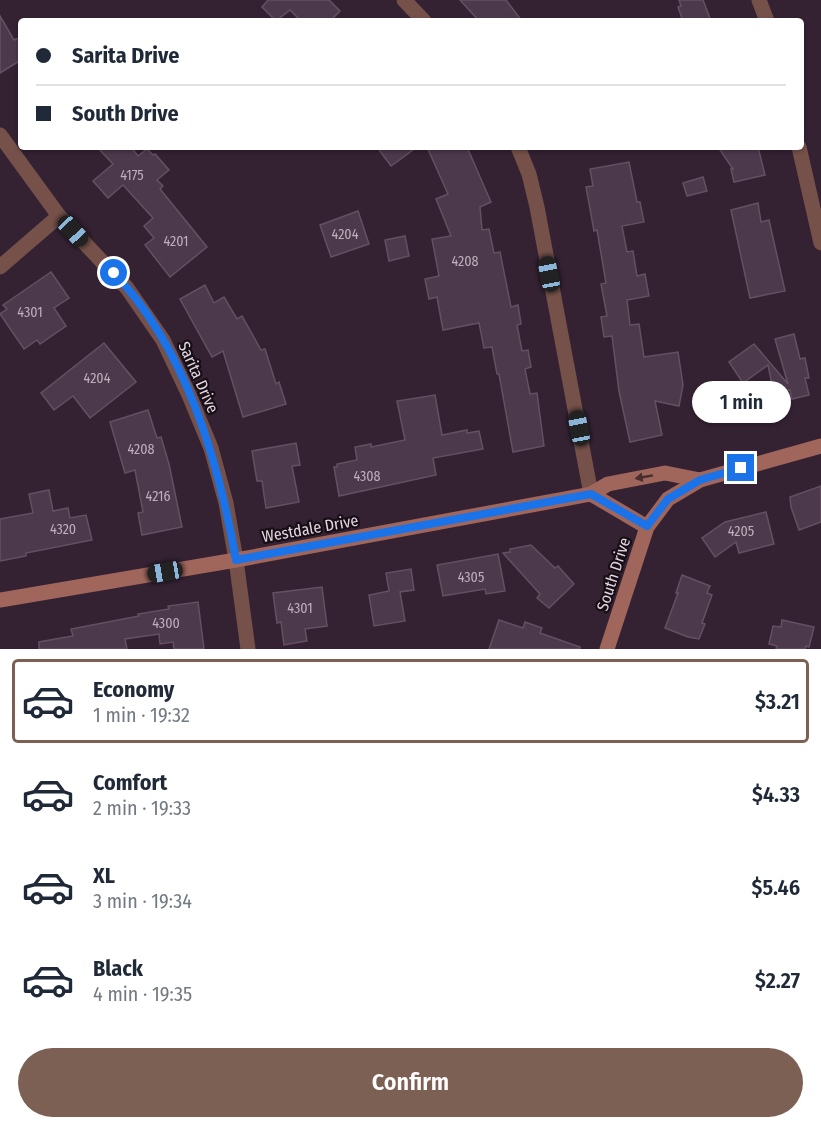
<!DOCTYPE html>
<html lang="en">
<head>
<meta charset="utf-8">
<style>
	:root { --surface:#fff; --page:#f2f2f3; --text:#1f2937; --muted:#747a83; --line:#e0e1e3; --accent:#7d6054 }
	body { margin:0; font-family:"Fira Sans Condensed",sans-serif; background:var(--page); color:var(--text); height:100vh; display:flex; flex-direction:column; font-size:22px; white-space:nowrap }
	* { box-sizing:border-box; margin:0 }
	p { font-size:20px; color:var(--muted) }
	.icon { flex:none; width:33px; height:33px; fill:none; stroke:currentColor; stroke-width:2; stroke-linecap:round; stroke-linejoin:round }
	.map { position:relative; height:649px; overflow:hidden }
	.side { display:flex; flex-direction:column; background:var(--surface); flex:1 }
	.side>* { flex:none }
	.banner { position:absolute; left:18px; top:18px; width:786px; height:132px; border-radius:6px; box-shadow:0 2px 4px #0004; display:grid; align-content:center; height:132px; padding:0 18px; background:var(--surface) }
	.end { position:absolute; width:27px; height:27px; margin:-14px; border:8px solid #1a73e8; background:#fff; box-shadow:0 0 0 3px #fff }
	.from { border-radius:50% }
	.bubble { position:absolute; height:42px; border-radius:21px; background:var(--surface); box-shadow:0 2px 4px #0004; font-size:20px; font-weight:600; line-height:42px; text-align:center }
	.car { position:absolute; width:18px; height:36px; margin:-18px -9px; border-radius:8px; box-shadow:0 0 4px 2px #0007; background:linear-gradient(#222 24%,#8ab4d8 0 40%,#222 0 76%,#8ab4d8 0 86%,#222 0) }
	.banner b { display:flex; align-items:center; gap:21px; height:57px; font-size:22px }
	.banner b+b { border-top:2px solid var(--line) }
	.banner i { width:15px; height:15px; background:var(--text) }
	ul { padding:10px 0 0; list-style:none }
	li { display:flex; align-items:center; gap:18px; height:84px; margin:0 12px 9px; padding:0 6px; border:3px solid transparent; border-radius:6px }
	li div { flex:1 }
	li b { display:block; font-size:22px }
	li em { font-style:normal; font-weight:600 }
	li.on { border-color:var(--accent) }
	li>.icon { width:54px; height:54px; stroke-width:1.5 }
	.primary-button { display:flex; gap:12px; margin-top:auto; padding:12px 18px }
	.primary-button a { flex:1; height:69px; border-radius:36px; background:var(--accent); color:#fff; font-size:24px; font-weight:600; line-height:69px; text-align:center }
	.map>svg:first-child { display:block }
	.building { fill:#4d394c; stroke:#655063; stroke-width:1.5 }
	.lines { fill:none; stroke-linecap:round; stroke-linejoin:round }
	.street { stroke:#76514a; stroke-width:15 }
	.secondary { stroke:#a1665b; stroke-width:15 }
	.oneway { fill:#472d2e }
	.route { stroke:#1a73e8; stroke-width:8 }
	.labels { text-anchor:middle; stroke-width:4.5; stroke-linejoin:round; paint-order:stroke }
	.number-label { font-size:14px; fill:#beafbc }
	.street-label { font-size:16px; fill:#e3d6e2; stroke:#170e16 }
</style>
</head>
<body>
<div class="map">
<svg width="821" height="649" viewBox="0 0 821 649">
	<rect width="100%" height="100%" fill="#342233"/>
	<g class="building">
		<path d="M268 0H329L340 11 330 21H301L290 10 276 21 262 7Z"/>
		<path d="M460 0H506L522 21H479Z"/>
		<path d="M679 0H703L711 21H683L678 7 681 6Z"/>
		<path d="M0 16 14 40 21 37V60L0 73Z"/>
		<path d="M97 147H131L138 156 147 149 153 155 155 154 169 170 157 180 163 186 160 189 207 247 170 277 145 245 154 238 144 226 153 218 123 185 108 198 93 181 113 164Z"/>
		<path d="M377 147H417L391 166Z"/>
		<path d="M427 147H467L491 202 480 207 482 230 489 229 494 253 500 252 511 307 518 305 521 324 517 325 522 351 528 350 531 367 525 369 530 394 537 393 544 446 513 452 499 374H497L492 347 484 348 479 323 443 330 437 297 429 299 425 279 439 276 432 239 451 236 436 199 448 194Z"/>
		<path d="M718 147H758L765 175 734 182 731 169H733Z"/>
		<path d="M629 162 637 202H640L644 222 622 226 627 252 633 251 637 276 645 274 649 296 627 300 630 325 639 324 644 357 678 352 683 385 679 406 655 401 662 435 630 442 619 391 612 336 604 337 601 317 607 316 601 284 606 283 597 230 594 231 586 187 593 186 590 169Z"/>
		<path d="M703 177 707 191 687 196 683 183Z"/>
		<path d="M758 203 761 222 769 220 785 291 750 298 731 210Z"/>
		<path d="M358 211 369 244 331 257 320 225Z"/>
		<path d="M405 236 409 256 389 261 385 240Z"/>
		<path d="M51 272 69 298 54 308 66 326 40 344 37 340 24 349 0 314 7 309 3 305Z"/>
		<path d="M205 285 214 303 224 297 237 319 242 316 261 350 265 349 276 384 279 382 286 404 243 417 223 351 212 357 180 299Z"/>
		<path d="M794 334 800 359 805 358 809 378H805L809 395 792 399 790 390 774 394 768 365 743 383 729 362 754 344 788 384 775 339Z"/>
		<path d="M104 343 136 382 90 418 73 396 54 410 41 393Z"/>
		<path d="M435 395 442 435 467 430V433L479 431 483 449 433 458 436 475 339 496 334 467H337V464L357 460 355 447 371 444V447L405 440 397 401Z"/>
		<path d="M148 410 157 438 161 437 169 464 182 527 142 535 138 513 143 512 135 470 125 473 110 422Z"/>
		<path d="M296 443 300 465 292 466 299 502 266 508 262 481H257L252 451Z"/>
		<path d="M821 486V522L799 530 791 507 790 497Z"/>
		<path d="M49 490 53 511 68 508 70 518 86 515 92 540 26 553V556L0 561V519L33 513 29 494Z"/>
		<path d="M766 512 774 544 739 553 736 542 715 557 702 538 725 522Z"/>
		<path d="M531 545 555 568 558 566 574 584 549 608 537 598 540 594 503 553 510 552V549Z"/>
		<path d="M498 554 505 591 486 594 485 589 443 596 437 565Z"/>
		<path d="M411 569 414 590 400 592 405 621 374 626 369 595 389 591 386 573Z"/>
		<path d="M682 575 710 586 707 593 712 595 702 623 705 624 699 639 688 637 665 628 678 593H676Z"/>
		<path d="M322 587 327 626 305 629 307 641 284 645 281 622 277 623 273 593Z"/>
		<path d="M198 602 204 649H174L173 642 160 644 159 634 125 639 127 649H39V642L73 636 71 629 139 616 138 614 169 609 168 606Z"/>
		<path d="M499 620 523 628 525 622 542 628 540 633 580 647V649H489Z"/>
		<path d="M782 620 814 627 809 647 806 646 805 649H776L777 646 769 644 773 626 781 627Z"/>
	</g>
	<g class="lines">
		<g class="street">
			<path d="M404 0 424 21"/>
			<path d="M759 0 767 21"/>
			<path d="M0 135 59 216 127 288 163 340 189 395 211 448 226 503 236 560 248 649"/>
			<path d="M518 147 529 174 537 207 591 494"/>
			<path d="M799 147 821 243"/>
			<path d="M0 267 59 216"/>
		</g>
		<g class="secondary">
			<path d="M591 494 608 484 665 473 700 480"/>
			<path d="M0 600 236 560 591 494 647 527"/>
			<path d="M607 649 647 527 668 499 700 480 821 446"/>
		</g>
	</g>
	<defs><path id="oneway-solid" d="M-6-.8H1V-3.2L6.5 0L1 3.2V.8H-6Z" transform="scale(1.5)"/></defs>
	<use class="oneway" href="#oneway-solid" transform="translate(644 477) rotate(170)"/>
	<g class="lines">
		<path class="route" d="M114 273C186 349 218 459 236 560L591 494 647 526 668 499 700 480 741 468"/>
	</g>
	<g class="labels">
		<g class="number-label">
			<text x="132" y="180">4175</text>
			<text x="345" y="239">4204</text>
			<text x="176" y="246">4201</text>
			<text x="465" y="266">4208</text>
			<text x="30" y="317">4301</text>
			<text x="97" y="383">4204</text>
			<text x="141" y="454">4208</text>
			<text x="367" y="481">4308</text>
			<text x="158" y="501">4216</text>
			<text x="63" y="534">4320</text>
			<text x="741" y="536">4205</text>
			<text x="471" y="582">4305</text>
			<text x="300" y="613">4301</text>
			<text x="166" y="628">4300</text>
		</g>
		<g class="street-label">
			<text transform="translate(199 377) rotate(66)" y="6">Sarita Drive</text>
			<text transform="translate(310 528) rotate(-10)" y="6">Westdale Drive</text>
			<text transform="translate(613 574) rotate(-72)" y="6">South Drive</text>
		</g>
	</g>
</svg>
<i class="end from" style="left:114px;top:273px"></i>
<i class="end" style="left:741px;top:468px"></i>
<div class="bubble" style="left:692px;top:381px;width:99px">1 min</div>
<i class="car" style="left:73px;top:231px;rotate:137deg"></i>
<i class="car" style="left:549px;top:274px;rotate:349deg"></i>
<i class="car" style="left:579px;top:428px;rotate:349deg"></i>
<i class="car" style="left:165px;top:572px;rotate:260deg"></i>
<div class="banner">
<b><i class="from"></i>Sarita Drive</b>
<b><i></i>South Drive</b>
</div>
</div>
<section class="side">
<ul>
<li class="on"><svg class="icon" aria-label="car" viewBox="0 0 24 24"><path d="M5 17H2v-5l4-1 3-4h7l3 4 3 1v5h-3M9 17h6M6 11h13"/><circle cx="7" cy="17" r="2"/><circle cx="17" cy="17" r="2"/></svg><div><b>Economy</b><p>1 min · 19:32</p></div><em>$3.21</em></li>
<li><svg class="icon" aria-label="car" viewBox="0 0 24 24"><path d="M5 17H2v-5l4-1 3-4h7l3 4 3 1v5h-3M9 17h6M6 11h13"/><circle cx="7" cy="17" r="2"/><circle cx="17" cy="17" r="2"/></svg><div><b>Comfort</b><p>2 min · 19:33</p></div><em>$4.33</em></li>
<li><svg class="icon" aria-label="car" viewBox="0 0 24 24"><path d="M5 17H2v-5l4-1 3-4h7l3 4 3 1v5h-3M9 17h6M6 11h13"/><circle cx="7" cy="17" r="2"/><circle cx="17" cy="17" r="2"/></svg><div><b>XL</b><p>3 min · 19:34</p></div><em>$5.46</em></li>
<li><svg class="icon" aria-label="car" viewBox="0 0 24 24"><path d="M5 17H2v-5l4-1 3-4h7l3 4 3 1v5h-3M9 17h6M6 11h13"/><circle cx="7" cy="17" r="2"/><circle cx="17" cy="17" r="2"/></svg><div><b>Black</b><p>4 min · 19:35</p></div><em>$2.27</em></li>
</ul>
<div class="primary-button"><a>Confirm</a></div>
</section>
</body>
</html>
